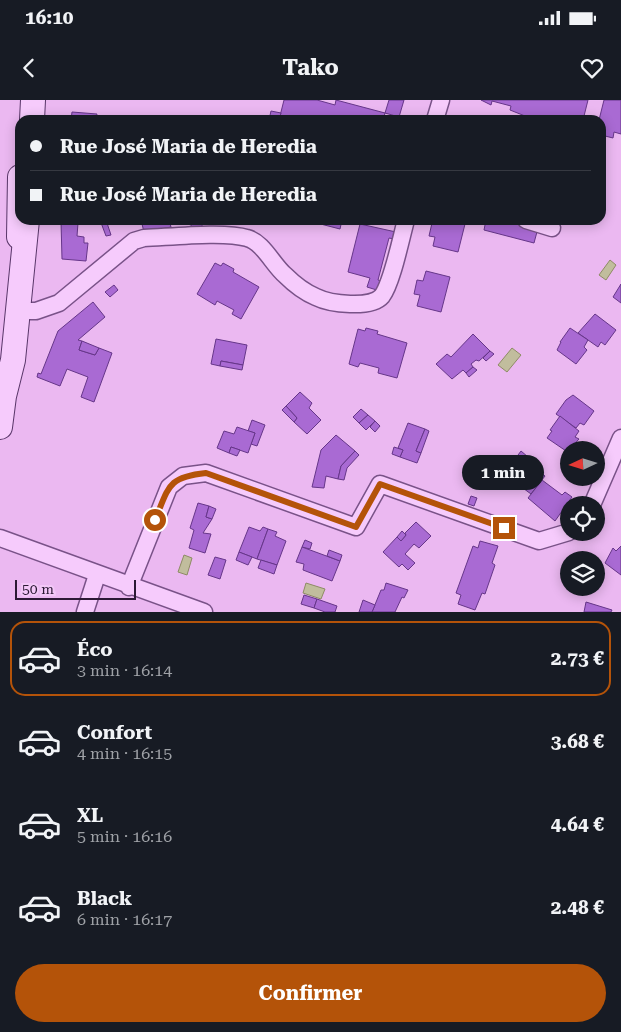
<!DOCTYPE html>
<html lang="fr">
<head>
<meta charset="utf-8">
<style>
	:root { --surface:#171b24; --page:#242831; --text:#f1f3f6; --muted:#9ea1a6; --line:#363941; --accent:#b45309 }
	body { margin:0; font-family:"Roboto Serif",serif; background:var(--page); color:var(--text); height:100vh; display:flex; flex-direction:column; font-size:19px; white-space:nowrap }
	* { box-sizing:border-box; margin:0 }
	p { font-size:16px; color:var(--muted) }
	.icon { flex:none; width:28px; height:28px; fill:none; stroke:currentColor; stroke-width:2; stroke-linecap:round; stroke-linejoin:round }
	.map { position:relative; height:512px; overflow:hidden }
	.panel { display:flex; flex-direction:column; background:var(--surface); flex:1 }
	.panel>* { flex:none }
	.guide { position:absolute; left:15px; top:15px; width:591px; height:110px; border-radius:15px; box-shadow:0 2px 12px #0003; display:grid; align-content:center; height:110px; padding:0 15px; background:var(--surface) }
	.needle { width:32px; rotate:266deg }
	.buttons { position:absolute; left:560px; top:341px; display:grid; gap:10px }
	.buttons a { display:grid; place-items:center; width:45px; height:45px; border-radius:50%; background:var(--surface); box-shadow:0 2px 12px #0003; font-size:25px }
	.scale { position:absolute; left:15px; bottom:12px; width:121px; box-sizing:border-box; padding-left:5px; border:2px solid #2c1935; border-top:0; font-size:14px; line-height:18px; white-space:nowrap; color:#2c1935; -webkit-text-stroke:4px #f3c8f8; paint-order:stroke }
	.end { position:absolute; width:22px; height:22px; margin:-11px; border:6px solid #b45309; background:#fff; box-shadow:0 0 0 2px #fff }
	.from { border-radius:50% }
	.bubble { position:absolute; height:35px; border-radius:18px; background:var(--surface); box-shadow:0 2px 12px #0003; font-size:16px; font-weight:700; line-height:35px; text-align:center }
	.guide b { display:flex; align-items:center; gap:18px; height:48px; font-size:19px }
	.guide b+b { border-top:1px solid var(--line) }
	.guide i { width:12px; height:12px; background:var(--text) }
	ul { padding:9px 0 0; list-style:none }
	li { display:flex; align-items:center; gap:15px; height:75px; margin:0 10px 8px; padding:0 5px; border:2px solid transparent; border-radius:15px }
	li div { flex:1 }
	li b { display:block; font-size:19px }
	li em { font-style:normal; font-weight:700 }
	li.selected { border-color:var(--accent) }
	li>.icon { width:45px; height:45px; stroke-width:1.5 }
	.button { display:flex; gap:10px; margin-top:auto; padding:10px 15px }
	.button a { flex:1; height:58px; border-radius:30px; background:var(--accent); color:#fff; font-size:20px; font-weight:700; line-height:58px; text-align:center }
	.status { display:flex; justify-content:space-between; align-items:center; height:35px; padding:0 25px; background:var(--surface); direction:ltr }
	.status svg { height:14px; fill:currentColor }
	header { display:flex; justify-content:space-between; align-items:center; height:65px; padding:0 15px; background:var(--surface); font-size:22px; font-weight:700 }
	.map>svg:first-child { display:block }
	.water { fill:#c1bd9d; stroke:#8e8b65 }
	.building { fill:#a96ad3; stroke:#663689 }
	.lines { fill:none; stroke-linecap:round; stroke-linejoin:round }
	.street-casing { stroke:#795288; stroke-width:19 }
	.secondary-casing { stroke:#593669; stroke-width:26 }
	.street { stroke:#f6cbfc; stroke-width:16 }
	.secondary { stroke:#f6cbfc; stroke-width:24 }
	.route { stroke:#b45309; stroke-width:6 }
</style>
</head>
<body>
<div class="status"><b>16:10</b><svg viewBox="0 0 49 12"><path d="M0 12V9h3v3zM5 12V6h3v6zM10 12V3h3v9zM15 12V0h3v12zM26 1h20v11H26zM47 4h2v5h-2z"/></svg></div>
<header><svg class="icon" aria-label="back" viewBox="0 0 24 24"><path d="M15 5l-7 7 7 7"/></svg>Tako<svg class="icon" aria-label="heart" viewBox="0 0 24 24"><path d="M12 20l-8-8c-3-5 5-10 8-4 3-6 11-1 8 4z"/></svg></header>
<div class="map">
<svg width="621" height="512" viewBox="0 0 621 512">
	<rect width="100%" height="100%" fill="#ebb8f1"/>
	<g class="water">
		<path d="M610 160 616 165 606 180 599 175Z"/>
		<path d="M512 248 521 255 507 272 498 265Z"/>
		<path d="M184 455 192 458 187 475 178 472Z"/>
		<path d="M306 483 325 489 321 499 303 493Z"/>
	</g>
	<g class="building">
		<path d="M284 0H317L335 5 336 0 385 13 383 20H279Z"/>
		<path d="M389 0H404L399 17 385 13Z"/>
		<path d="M481 0H588L583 20 549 18 548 20H535L510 10 511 6 492 1 491 5Z"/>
		<path d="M604 0H621V34L614 32 613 38 601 35V20H599Z"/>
		<path d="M271 11 281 13 279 20H269Z"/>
		<path d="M72 12 97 14 96 18 86 17V20H71Z"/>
		<path d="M86 17 96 18V20H86Z"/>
		<path d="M100 120H109L107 123 111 135 106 136Z"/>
		<path d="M141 120H169L171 127 144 132Z"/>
		<path d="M189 120H200L203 128H192Z"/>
		<path d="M305 120H342L340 129Z"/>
		<path d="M439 120H466L458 152 433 146 435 137 429 136 432 123 438 124Z"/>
		<path d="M486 120H506L538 128 534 143 484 130Z"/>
		<path d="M61 121 78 123 77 136 84 137V143H88L86 161 62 159Z"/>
		<path d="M360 124 396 132 394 139 389 138 378 180 383 182 380 191 367 187 370 178 348 172Z"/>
		<path d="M215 163 221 166 223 163 234 169 233 172 259 187 241 219 232 214 234 210 217 201 215 205 197 194Z"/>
		<path d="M426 171 450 177 441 212 417 206 420 195 414 194 417 180 423 181Z"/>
		<path d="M621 184V203L613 197Z"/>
		<path d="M114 185 118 190 110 197 105 192Z"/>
		<path d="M93 202 105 217 78 240 82 241 79 250 95 255 99 248 112 253 94 302 81 297 88 277 67 269 60 286 37 277 38 273 41 274 58 231Z"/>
		<path d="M595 214 616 230 605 245 601 242 598 247 578 233Z"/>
		<path d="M366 228 378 231 377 234 407 243 397 278 378 273 379 268 360 263 358 267 349 264 358 229 365 231Z"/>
		<path d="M570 228 588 240 584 247 587 250 576 264 557 250 561 242H560Z"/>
		<path d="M473 234 490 251 479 261 476 260 471 264 473 267 466 273 463 270 452 279 436 264 447 254 451 257Z"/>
		<path d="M216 239 247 245 243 265 221 261 220 266 211 264Z"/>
		<path d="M82 241 99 248 95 255 79 250Z"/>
		<path d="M490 251 494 254 486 261 483 258Z"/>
		<path d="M221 261 243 265 242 270 220 266Z"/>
		<path d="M473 267 477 270 469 277 466 273Z"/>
		<path d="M300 292 312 303 309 308 321 320 307 334 294 322 297 318 286 306Z"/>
		<path d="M573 295 594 311 584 325 580 323 576 328 556 314 566 300Z"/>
		<path d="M286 306 297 318 294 322 282 310Z"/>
		<path d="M361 309 368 315 359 323 353 317Z"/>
		<path d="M368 315 375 321 366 330 359 323Z"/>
		<path d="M560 316 579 331 575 337 579 339 569 350V353L547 338 552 331 550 330Z"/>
		<path d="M252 320 265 325 257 346 251 344 255 333 248 331Z"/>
		<path d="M375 321 380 326 375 332 370 327Z"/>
		<path d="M408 323 425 329 416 351 421 353 417 363 400 357 403 350 398 348Z"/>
		<path d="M237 327 255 333 248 353 231 347 229 353 217 348 224 331 234 334Z"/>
		<path d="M425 329 429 331 421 353 416 351Z"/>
		<path d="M336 335 355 351 341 366 338 379 326 376 324 388 312 387 321 350Z"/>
		<path d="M231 347 240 350 237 356 229 353Z"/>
		<path d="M394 347 403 350 400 357 392 354Z"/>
		<path d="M355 351 359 355 347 368 344 380 338 379 341 366Z"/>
		<path d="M521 351 528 357 526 360 545 376 531 394 504 374Z"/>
		<path d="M542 380 562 395 565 392 572 397 555 421 528 398Z"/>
		<path d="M471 396 477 398 474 406 468 404Z"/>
		<path d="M198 403 209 406 206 417 212 419 203 433 211 434 205 453 189 448 194 430 190 428Z"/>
		<path d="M209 406 216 409 212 419 206 417Z"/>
		<path d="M416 422 431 436 419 448 414 444 405 454 415 463 408 470 402 464 399 467 383 452 397 437 401 441 406 435 405 433Z"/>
		<path d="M249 427 260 431 263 427 268 429 257 459 239 452Z"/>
		<path d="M268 429 277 432 275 436 286 441 277 465 257 459Z"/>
		<path d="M402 431 406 435 401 441 397 437Z"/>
		<path d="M305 440 312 443 310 449 302 447Z"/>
		<path d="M480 441 498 446 492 463 495 465 485 494 482 493 475 510 458 504 461 495 456 493 473 446 478 448Z"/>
		<path d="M621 446V475L605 463 613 448 616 451Z"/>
		<path d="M302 447 340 461 332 481 303 470 304 464 296 462Z"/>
		<path d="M329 450 342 455 340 461 327 456Z"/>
		<path d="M239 452 252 457 248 465 236 460Z"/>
		<path d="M215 457 226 460 220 479 208 475Z"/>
		<path d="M261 460 277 465 274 474 258 468Z"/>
		<path d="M386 483 408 490 404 498 402 497 395 512H372L381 490H384Z"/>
		<path d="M304 495 317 499 314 508 301 504Z"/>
		<path d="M317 499 337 506 335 512H325L314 508Z"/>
		<path d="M363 500 375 505 372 512H359Z"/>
		<path d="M586 502 612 510 611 512H584Z"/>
	</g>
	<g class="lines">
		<g class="street-casing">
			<g id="street">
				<path d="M435 20 441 0"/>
				<path d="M526 120 552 128"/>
				<path d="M19 211H36L59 203 134 141 144 138C170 137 225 131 247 138 263 142 273 165 285 175 294 184 304 192 316 197 330 204 371 209 382 196 392 183 401 138 406 120"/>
				<path d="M592 405 621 338"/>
				<path d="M0 438 204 512"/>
				<path d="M129 487 169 387 183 376 206 373 356 427 380 384 539 441 569 432"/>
				<path d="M85 512 97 475"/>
			</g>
		</g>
		<g class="secondary-casing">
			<g id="secondary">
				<path d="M32 20 33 0"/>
				<path d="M19 137 20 77"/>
				<path d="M0 327 4 296 13 260 27 120"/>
			</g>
		</g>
		<use href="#street" class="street"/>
		<use href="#secondary" class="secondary"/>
	</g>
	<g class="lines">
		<path class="route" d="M155 420C169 387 167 377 206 373L356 427 380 384 504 428"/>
	</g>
</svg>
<div class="buttons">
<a><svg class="needle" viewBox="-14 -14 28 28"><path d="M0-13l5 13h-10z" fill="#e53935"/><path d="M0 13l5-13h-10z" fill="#9ea1a6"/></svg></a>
<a><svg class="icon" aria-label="locate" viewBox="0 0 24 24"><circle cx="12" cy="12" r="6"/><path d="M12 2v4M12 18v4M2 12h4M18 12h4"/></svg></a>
<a><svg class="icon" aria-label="layers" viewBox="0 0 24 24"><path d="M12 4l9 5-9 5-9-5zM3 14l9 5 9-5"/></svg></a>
</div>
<div class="scale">50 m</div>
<i class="end from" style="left:155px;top:420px"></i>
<i class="end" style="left:504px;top:428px"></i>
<div class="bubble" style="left:462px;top:355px;width:82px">1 min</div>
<div class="guide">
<b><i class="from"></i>Rue José Maria de Heredia</b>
<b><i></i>Rue José Maria de Heredia</b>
</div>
</div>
<section class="panel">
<ul>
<li class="selected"><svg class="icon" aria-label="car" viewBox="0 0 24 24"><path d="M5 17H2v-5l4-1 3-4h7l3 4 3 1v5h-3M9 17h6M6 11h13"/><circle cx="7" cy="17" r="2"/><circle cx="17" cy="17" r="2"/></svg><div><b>Éco</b><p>3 min · 16:14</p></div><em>2.73 €</em></li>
<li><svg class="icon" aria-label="car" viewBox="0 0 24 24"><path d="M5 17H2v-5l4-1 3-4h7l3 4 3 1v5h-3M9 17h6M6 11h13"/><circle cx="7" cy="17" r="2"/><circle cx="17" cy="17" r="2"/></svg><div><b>Confort</b><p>4 min · 16:15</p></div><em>3.68 €</em></li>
<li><svg class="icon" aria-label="car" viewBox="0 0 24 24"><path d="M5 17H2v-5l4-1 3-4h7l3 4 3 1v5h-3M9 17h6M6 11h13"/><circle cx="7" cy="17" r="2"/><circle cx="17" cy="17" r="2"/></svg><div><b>XL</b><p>5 min · 16:16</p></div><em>4.64 €</em></li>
<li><svg class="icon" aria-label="car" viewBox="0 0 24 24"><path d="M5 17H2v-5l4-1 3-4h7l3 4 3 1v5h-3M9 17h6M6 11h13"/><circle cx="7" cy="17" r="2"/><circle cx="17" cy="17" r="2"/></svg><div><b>Black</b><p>6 min · 16:17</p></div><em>2.48 €</em></li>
</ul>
<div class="button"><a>Confirmer</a></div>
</section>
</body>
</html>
